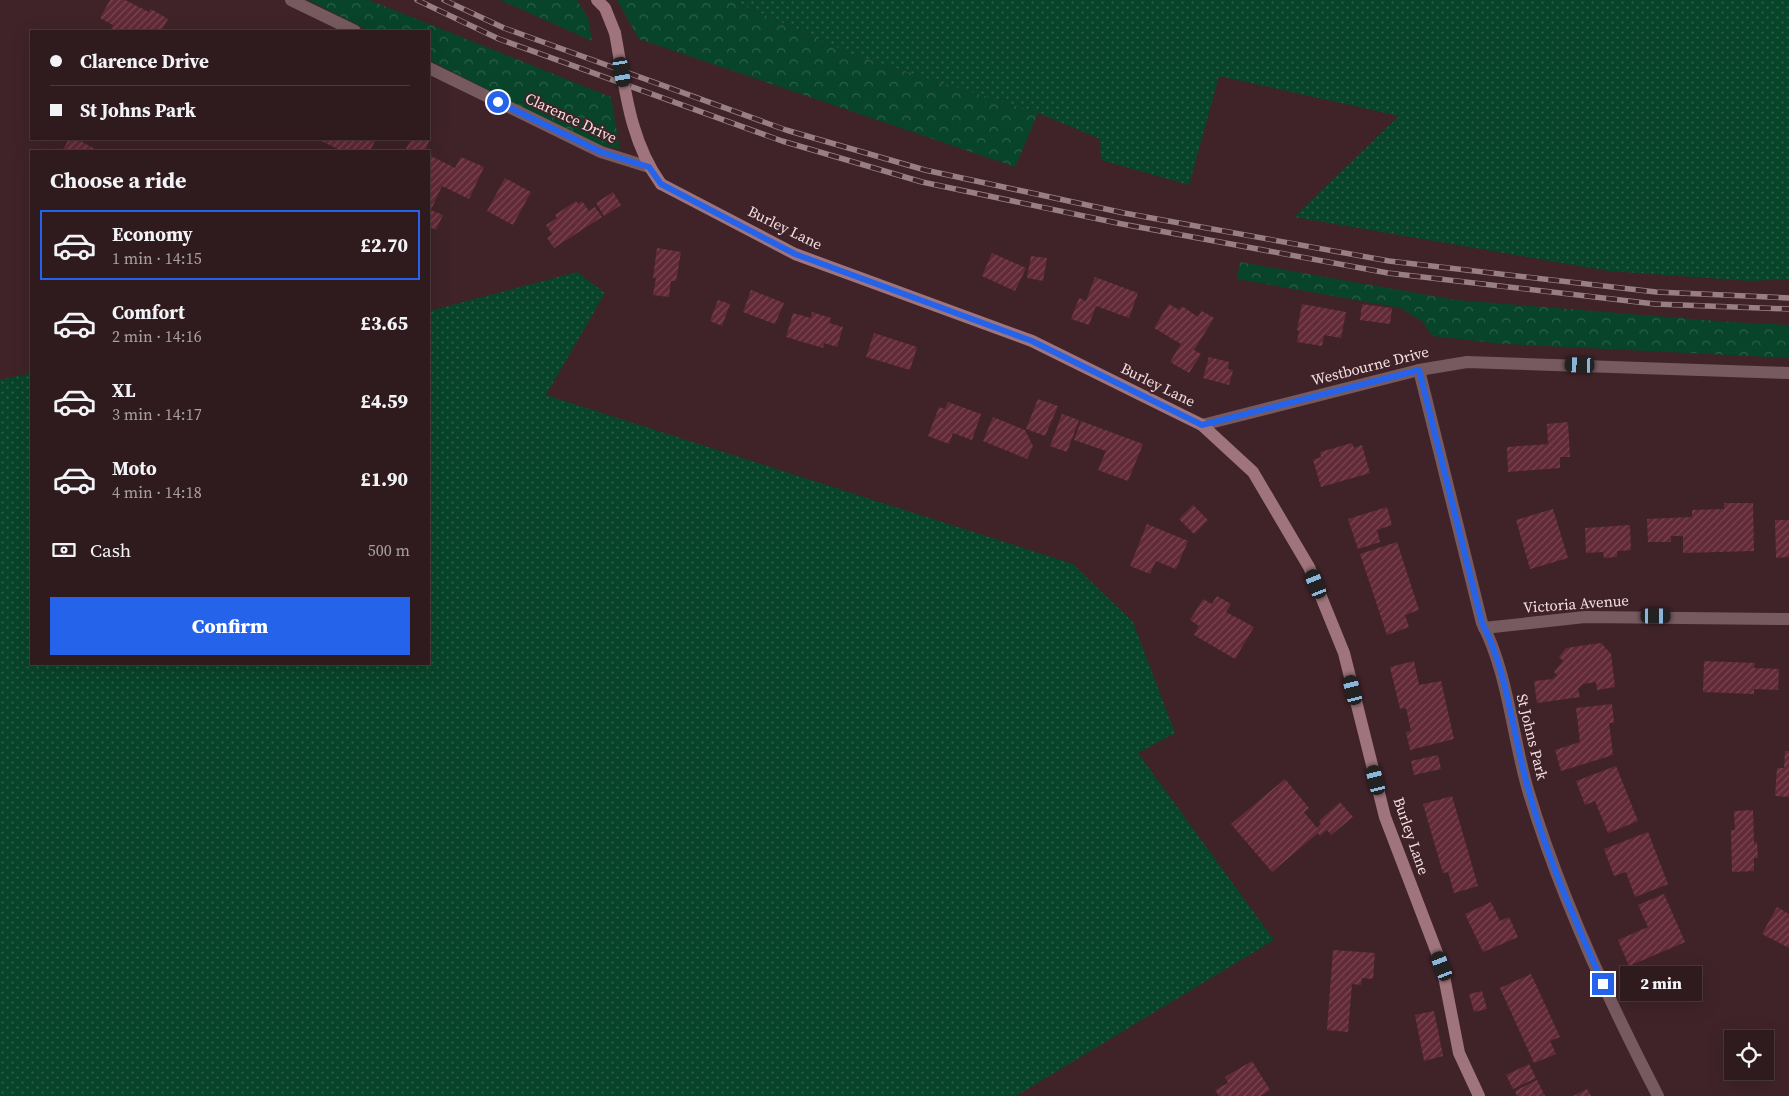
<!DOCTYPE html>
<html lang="en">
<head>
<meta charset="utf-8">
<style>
	:root { --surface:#2f1a1e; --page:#3b272b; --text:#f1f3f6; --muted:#a7a1a4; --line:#4a383c; --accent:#2563eb }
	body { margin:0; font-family:"Source Serif 4",serif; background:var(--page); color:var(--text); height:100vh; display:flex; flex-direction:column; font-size:19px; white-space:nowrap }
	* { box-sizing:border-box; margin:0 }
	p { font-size:16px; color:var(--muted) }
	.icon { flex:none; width:28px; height:28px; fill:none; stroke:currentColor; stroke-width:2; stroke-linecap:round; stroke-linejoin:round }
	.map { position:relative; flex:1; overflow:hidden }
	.details { position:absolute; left:30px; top:150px; width:400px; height:515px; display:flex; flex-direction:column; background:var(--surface); border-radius:0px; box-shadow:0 5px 20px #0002,0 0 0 1px var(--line) }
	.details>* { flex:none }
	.top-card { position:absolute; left:30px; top:30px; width:400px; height:110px; border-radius:0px; box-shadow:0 5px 20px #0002,0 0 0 1px var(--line); display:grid; align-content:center; height:110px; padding:0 20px; background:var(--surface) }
	.tools { position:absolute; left:1724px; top:1030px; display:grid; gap:10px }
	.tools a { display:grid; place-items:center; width:50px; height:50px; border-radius:0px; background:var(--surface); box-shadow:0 5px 20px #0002,0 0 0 1px var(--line); font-size:25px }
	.end { position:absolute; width:22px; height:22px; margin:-11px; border:6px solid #2563eb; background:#fff; box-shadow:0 0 0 2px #fff }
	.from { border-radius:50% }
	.bubble { position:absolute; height:35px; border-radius:0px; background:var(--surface); box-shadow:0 5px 20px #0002,0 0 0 1px var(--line); font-size:16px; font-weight:800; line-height:35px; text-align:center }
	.car { position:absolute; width:15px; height:30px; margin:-15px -8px; border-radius:6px; box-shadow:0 0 4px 1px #0007; background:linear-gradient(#222 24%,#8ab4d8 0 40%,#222 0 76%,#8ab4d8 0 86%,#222 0) }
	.top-card b { display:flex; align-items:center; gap:18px; height:48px; font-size:19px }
	.top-card b+b { border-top:1px solid var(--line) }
	.top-card i { width:12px; height:12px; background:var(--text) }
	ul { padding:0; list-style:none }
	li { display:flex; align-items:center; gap:15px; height:70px; margin:0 10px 8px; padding:0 10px; border:2px solid transparent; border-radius:0px }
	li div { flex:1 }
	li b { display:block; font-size:19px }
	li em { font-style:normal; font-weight:800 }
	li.active { border-color:var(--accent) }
	li>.icon { width:45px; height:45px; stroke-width:1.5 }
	h2 { padding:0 20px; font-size:22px; line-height:60px }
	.pay { display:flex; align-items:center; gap:12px; height:55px; padding:0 20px; font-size:19px }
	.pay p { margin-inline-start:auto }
	.cta { display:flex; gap:10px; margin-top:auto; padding:10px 20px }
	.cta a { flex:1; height:58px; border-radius:0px; background:var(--accent); color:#fff; font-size:20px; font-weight:800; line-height:58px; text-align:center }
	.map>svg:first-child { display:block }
	.grass { fill:url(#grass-dots) }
	.forest { fill:url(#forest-crowns) }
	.building { fill:url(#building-hatch) }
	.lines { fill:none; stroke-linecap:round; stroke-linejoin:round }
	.street { stroke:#765a5f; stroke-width:12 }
	.secondary { stroke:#a0747c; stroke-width:12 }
	.rail-casing { stroke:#977f83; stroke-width:5.5 }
	.rail { stroke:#3f2328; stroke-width:4; stroke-dasharray:11; stroke-linecap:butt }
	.secondary-bridge { stroke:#a0747c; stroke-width:12 }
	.route { stroke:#2563eb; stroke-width:6 }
	.labels { text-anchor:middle; stroke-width:4; stroke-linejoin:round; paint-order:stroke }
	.street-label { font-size:15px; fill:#f4e0e3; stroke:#3f2328 }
</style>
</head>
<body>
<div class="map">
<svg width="1789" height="1096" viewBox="0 0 1789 1096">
	<defs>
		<pattern id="grass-dots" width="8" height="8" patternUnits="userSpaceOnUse" patternTransform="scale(1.25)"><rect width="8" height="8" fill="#084429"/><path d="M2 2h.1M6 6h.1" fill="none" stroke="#2d5f48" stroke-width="1.8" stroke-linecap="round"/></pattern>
		<pattern id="forest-crowns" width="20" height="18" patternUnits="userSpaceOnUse" patternTransform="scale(1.25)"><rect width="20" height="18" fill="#084429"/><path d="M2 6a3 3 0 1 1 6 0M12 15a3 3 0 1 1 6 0" fill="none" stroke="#2d5f48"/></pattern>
		<pattern id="building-hatch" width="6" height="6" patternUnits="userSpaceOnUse" patternTransform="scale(1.25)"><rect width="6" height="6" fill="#622937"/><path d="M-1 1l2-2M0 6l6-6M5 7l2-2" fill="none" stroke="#794854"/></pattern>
	</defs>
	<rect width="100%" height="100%" fill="#3f2328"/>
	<g class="grass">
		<path d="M731 0H1789V279L1751 281 1609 271 1294 217 1399 116 1219 76 1189 185 1101 160 1100 139 1038 113 854 55Z"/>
		<path d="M577 272 605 293 546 395 1073 564 1133 622 1175 733 1138 753 1274 940 1016 1096H0V380L31 373V664H429V311Z"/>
	</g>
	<g class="forest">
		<path d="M308 0H369L611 97 620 149 595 144 429 60V31H370Z"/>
		<path d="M500 0H577L588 18 592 41Z"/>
		<path d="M617 0H731L854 55 1038 113 1015 167 639 39Z"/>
		<path d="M1240 262 1456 300 1730 322 1789 325V358L1505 344 1432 336 1423 322 1401 308 1237 279Z"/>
	</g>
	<g class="building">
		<path d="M110 0H125L149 12 151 9 168 19 161 31H110L113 25 100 18Z"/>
		<path d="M69 139H84L82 142 95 149 94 151H62Z"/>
		<path d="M317 139H376L370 151H342Z"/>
		<path d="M411 139H424L429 141 425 151H405Z"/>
		<path d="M429 155 455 168 461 157 484 167 469 199 442 186 431 210 443 215 436 230 429 227Z"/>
		<path d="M505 178 531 192 513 225 487 211Z"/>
		<path d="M613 192 621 205 604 216 596 203Z"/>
		<path d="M576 201 578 204 582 201 589 211 595 207 602 217 554 248 547 238 552 234 546 225 557 218 555 215Z"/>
		<path d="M657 248 681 252 676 281H671L669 297 653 295 656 278H653Z"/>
		<path d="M992 253 1026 268 1015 291 982 276Z"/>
		<path d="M1031 256 1047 258 1043 281 1027 278Z"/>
		<path d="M1095 277 1138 293 1129 318 1096 306 1089 325 1071 319 1079 298 1086 301Z"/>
		<path d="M751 290 784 303 775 324 743 312Z"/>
		<path d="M718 300 730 304 722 326 710 321Z"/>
		<path d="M1169 304 1179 310 1182 306 1198 317 1202 311 1214 318 1194 350 1201 354 1189 373 1170 362 1181 344 1154 328Z"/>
		<path d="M1302 304 1346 312 1341 338 1324 335 1322 346 1297 342 1299 331 1297 330Z"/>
		<path d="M1362 304 1392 308 1390 324 1360 320Z"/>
		<path d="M812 312 831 318 829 323 843 327 837 347 824 343 823 348 786 337 793 313 811 318Z"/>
		<path d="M874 333 917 347 910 370 866 357Z"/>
		<path d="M1209 357 1229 362 1228 369 1233 370 1229 385 1203 378Z"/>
		<path d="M1038 399 1058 406 1045 436 1026 429Z"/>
		<path d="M948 402 981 414 972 440 953 433 949 444 928 436 939 407 945 409Z"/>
		<path d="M1062 414 1079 420 1067 452 1050 446Z"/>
		<path d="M993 417 1025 430 1033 446 1027 459 983 441Z"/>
		<path d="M1081 421 1143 444 1128 481 1098 470 1106 451 1074 440Z"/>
		<path d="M1568 422 1570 457H1560V468L1508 472 1507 447 1548 444 1547 424Z"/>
		<path d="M1352 443 1354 448 1362 445 1370 473 1321 487 1313 460 1321 457 1320 452Z"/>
		<path d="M1724 503H1753L1754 551 1683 553V536H1671V542H1648L1647 519 1692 517V510L1724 509Z"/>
		<path d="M1193 505 1208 520 1194 534 1179 519Z"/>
		<path d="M1387 507 1392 525 1377 530 1380 542 1358 549 1348 519Z"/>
		<path d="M1553 509 1568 558 1530 569 1516 520Z"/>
		<path d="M1775 520H1789V557L1776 558Z"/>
		<path d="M1147 524 1188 541 1176 569 1156 561 1150 574 1130 566Z"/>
		<path d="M1630 525 1631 550 1617 551V557L1604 558 1603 552 1586 553 1585 528Z"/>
		<path d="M1397 542 1419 610 1405 615 1409 627 1387 635 1360 554Z"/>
		<path d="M1217 596 1231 604 1226 612 1254 627 1235 659 1194 635 1199 626 1190 620 1203 599 1212 604Z"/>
		<path d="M1601 643 1611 654 1615 687 1597 690 1596 682 1583 684 1578 689 1580 697 1537 703 1534 681 1553 679 1557 675 1554 672 1563 661 1559 657 1566 648Z"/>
		<path d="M1414 661 1419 685 1441 681 1454 739 1410 750 1406 732 1411 731 1406 708 1400 709 1390 667Z"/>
		<path d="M1704 661 1755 663 1754 668 1779 669 1778 690 1754 689V694L1703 692Z"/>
		<path d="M1612 704 1614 723H1609L1613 755 1561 771 1555 750 1580 742 1576 708Z"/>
		<path d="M1785 751H1789V797L1775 796 1777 768H1784Z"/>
		<path d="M1438 755 1441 769 1414 775 1411 761Z"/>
		<path d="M1616 766 1638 821 1608 833 1595 801 1585 805 1576 781Z"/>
		<path d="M1285 779 1309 808 1304 812 1317 828 1321 824 1319 821 1340 802 1353 817 1331 835 1327 830 1320 836 1318 833 1272 872 1231 824Z"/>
		<path d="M1452 796 1478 886 1454 893 1448 872 1443 873 1423 804Z"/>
		<path d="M1753 810 1754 843 1757 842 1758 858H1754V871L1732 872 1731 830H1735L1734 811Z"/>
		<path d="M1648 832 1668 884 1635 897 1626 872 1614 876 1604 849Z"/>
		<path d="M1664 894 1685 942 1629 966 1618 940 1648 927 1638 905Z"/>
		<path d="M1491 902 1500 921 1509 917 1518 937 1483 952 1465 914Z"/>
		<path d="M1777 907 1789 914V948L1762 934Z"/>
		<path d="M1333 950 1375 953 1373 979 1362 978 1361 985 1352 984 1348 1032 1327 1030Z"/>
		<path d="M1531 974 1560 1037 1550 1041 1556 1054 1534 1063 1500 988Z"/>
		<path d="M1482 991 1487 1009 1474 1012 1469 994Z"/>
		<path d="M1434 1011 1443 1056 1424 1061 1415 1015Z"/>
		<path d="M1252 1061 1270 1090 1261 1096H1219L1215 1090 1228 1083 1225 1077Z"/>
		<path d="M1529 1064 1536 1078 1513 1089 1506 1075Z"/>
		<path d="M1537 1080 1545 1096H1517L1515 1091Z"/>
		<path d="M1587 1089 1591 1096H1573Z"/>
	</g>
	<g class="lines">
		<g class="street">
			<path d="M291 0 355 31"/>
			<path d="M429 68 601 152 649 167"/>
			<path d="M1419 370 1482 623C1508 673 1512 735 1528 790 1560 896 1607 998 1658 1096"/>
			<path d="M1202 425 1419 370 1467 362 1789 373"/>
			<path d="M1484 628 1585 617 1789 619"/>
		</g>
		<g class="secondary">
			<path d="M597 0 605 8 615 33"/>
			<path d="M661 184 795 254 1032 341 1202 425 1253 472 1309 567 1344 653 1385 817 1442 966 1459 1053 1479 1096"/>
		</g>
		<g class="rail-casing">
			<g id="rail">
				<path d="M417 0 499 39 782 141 922 182 1122 224 1388 273 1655 304 1789 309"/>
				<path d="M444 0 504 28 786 130 925 170 1124 213 1389 261 1656 292 1789 298"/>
			</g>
		</g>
		<use href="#rail" class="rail"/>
		<path class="secondary-bridge" d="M615 33C625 86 629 140 661 184"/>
	</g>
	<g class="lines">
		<path class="route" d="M498 102 601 152 649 167 661 184 795 254 1032 341 1202 425 1419 370 1482 623C1507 669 1513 736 1528 788 1546 856 1575 920 1603 984"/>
	</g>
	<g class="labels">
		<g class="street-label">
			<text transform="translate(571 118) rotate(25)" y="5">Clarence Drive</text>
			<text transform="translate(785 228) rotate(26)" y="5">Burley Lane</text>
			<text transform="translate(1370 366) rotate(-14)" y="5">Westbourne Drive</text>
			<text transform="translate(1158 385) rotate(26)" y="5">Burley Lane</text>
			<text transform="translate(1576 604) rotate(-4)" y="5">Victoria Avenue</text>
			<text transform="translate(1532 737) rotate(76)" y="5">St Johns Park</text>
			<text transform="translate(1411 836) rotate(71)" y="5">Burley Lane</text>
		</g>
	</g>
</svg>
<div class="tools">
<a><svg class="icon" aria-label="locate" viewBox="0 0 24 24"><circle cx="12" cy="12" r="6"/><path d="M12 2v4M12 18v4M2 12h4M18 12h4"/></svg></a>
</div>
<i class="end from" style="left:498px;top:102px"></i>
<i class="end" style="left:1603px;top:984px"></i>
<div class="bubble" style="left:1620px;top:966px;width:82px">2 min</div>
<i class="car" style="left:622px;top:72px;rotate:170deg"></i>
<i class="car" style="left:1580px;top:365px;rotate:272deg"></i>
<i class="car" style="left:1316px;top:584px;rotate:338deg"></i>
<i class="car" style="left:1656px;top:616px;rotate:90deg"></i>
<i class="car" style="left:1353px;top:690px;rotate:346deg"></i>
<i class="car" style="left:1376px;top:780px;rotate:346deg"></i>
<i class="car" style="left:1442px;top:966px;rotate:339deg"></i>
<div class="top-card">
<b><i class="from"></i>Clarence Drive</b>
<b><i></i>St Johns Park</b>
</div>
<section class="details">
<h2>Choose a ride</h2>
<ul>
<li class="active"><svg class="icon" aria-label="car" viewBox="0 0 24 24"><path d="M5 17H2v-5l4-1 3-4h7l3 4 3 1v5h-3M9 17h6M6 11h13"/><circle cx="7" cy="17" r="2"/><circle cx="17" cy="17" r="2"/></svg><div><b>Economy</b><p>1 min · 14:15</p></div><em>£2.70</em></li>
<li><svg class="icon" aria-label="car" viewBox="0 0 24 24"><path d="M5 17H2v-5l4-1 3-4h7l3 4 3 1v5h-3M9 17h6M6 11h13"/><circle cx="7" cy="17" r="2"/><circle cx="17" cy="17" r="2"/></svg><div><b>Comfort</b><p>2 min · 14:16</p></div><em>£3.65</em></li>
<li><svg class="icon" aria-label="car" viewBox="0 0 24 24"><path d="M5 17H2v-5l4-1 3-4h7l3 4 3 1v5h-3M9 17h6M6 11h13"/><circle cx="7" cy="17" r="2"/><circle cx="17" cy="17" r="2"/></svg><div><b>XL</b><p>3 min · 14:17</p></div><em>£4.59</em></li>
<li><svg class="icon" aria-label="car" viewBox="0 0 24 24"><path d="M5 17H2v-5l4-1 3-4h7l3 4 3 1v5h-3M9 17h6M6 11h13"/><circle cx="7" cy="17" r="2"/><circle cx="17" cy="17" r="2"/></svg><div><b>Moto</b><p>4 min · 14:18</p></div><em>£1.90</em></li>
</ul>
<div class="pay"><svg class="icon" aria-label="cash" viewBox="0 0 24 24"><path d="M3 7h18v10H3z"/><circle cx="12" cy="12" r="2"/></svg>Cash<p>500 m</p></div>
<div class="cta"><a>Confirm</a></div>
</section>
</div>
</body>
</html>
